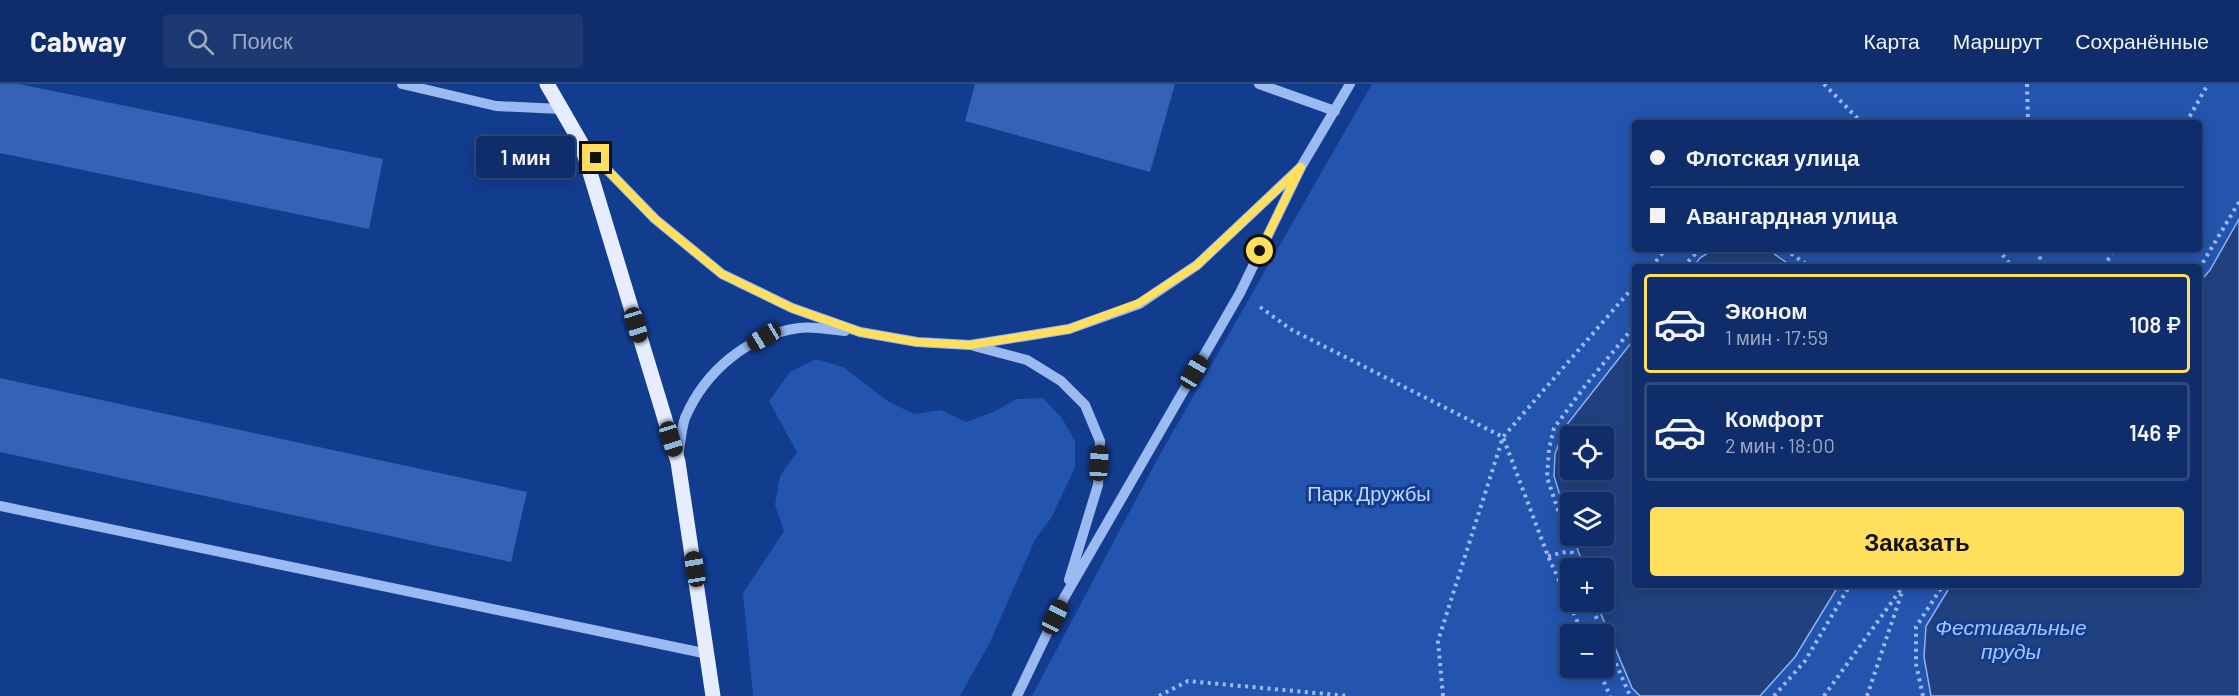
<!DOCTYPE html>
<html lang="ru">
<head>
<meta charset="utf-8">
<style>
	:root { --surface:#0e2d6a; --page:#1c3972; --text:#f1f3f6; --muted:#9ba8c1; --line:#2e497e; --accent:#ffdf5c }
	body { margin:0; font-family:Barlow,sans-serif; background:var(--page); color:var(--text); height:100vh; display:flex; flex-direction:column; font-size:22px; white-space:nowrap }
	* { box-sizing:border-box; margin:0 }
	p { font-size:20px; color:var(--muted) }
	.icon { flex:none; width:33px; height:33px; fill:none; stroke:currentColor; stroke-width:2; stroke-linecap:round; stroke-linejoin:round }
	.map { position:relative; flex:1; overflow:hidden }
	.drawer { position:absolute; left:1632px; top:180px; width:570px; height:324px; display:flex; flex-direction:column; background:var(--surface); border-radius:6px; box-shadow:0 3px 15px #0003,0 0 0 2px var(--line) }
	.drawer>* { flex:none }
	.hud { position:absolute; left:1632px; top:36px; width:570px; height:132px; border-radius:6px; box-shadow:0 3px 15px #0003,0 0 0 2px var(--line); display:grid; align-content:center; height:132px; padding:0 18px; background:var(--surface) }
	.tools { position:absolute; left:1560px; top:342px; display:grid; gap:12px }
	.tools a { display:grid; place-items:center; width:54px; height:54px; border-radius:6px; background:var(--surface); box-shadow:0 3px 15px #0003,0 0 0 2px var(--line); font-size:30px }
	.end { position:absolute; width:27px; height:27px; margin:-14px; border:8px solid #ffdf5c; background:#111; box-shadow:0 0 0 3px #111 }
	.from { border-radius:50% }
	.bubble { position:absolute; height:42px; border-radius:6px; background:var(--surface); box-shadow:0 3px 15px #0003,0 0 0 2px var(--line); font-size:20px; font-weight:600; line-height:42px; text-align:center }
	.car { position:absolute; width:18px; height:36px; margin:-18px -9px; border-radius:8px; box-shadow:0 0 4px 2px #0007; background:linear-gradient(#222 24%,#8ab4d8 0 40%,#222 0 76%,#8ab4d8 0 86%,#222 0) }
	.hud b { display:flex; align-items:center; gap:21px; height:57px; font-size:22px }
	.hud b+b { border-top:2px solid var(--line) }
	.hud i { width:15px; height:15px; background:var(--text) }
	ul { padding:10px 0 0; list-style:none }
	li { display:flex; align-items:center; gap:18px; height:99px; margin:0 12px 9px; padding:0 6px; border:3px solid var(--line); border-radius:6px }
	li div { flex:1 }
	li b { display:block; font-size:22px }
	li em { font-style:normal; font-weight:600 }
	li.selected { border-color:var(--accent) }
	li>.icon { width:54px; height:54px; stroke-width:1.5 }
	.button { display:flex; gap:12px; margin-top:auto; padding:12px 18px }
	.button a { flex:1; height:69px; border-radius:6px; background:var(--accent); color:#111; font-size:24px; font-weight:600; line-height:69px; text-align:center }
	header { display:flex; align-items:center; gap:36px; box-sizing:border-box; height:84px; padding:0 30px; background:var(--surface); border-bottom:2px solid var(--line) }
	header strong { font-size:28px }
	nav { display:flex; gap:33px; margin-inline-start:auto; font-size:21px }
	.search { width:420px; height:54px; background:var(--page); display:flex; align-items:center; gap:15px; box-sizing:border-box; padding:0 21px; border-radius:6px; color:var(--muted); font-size:22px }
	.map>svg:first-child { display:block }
	.green { fill:#2354ae; fill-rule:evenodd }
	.water { fill:#21417e; stroke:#8db3f5; stroke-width:1.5; fill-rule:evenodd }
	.building { fill:#3562b6 }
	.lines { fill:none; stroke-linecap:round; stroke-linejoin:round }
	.path { stroke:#9bbaf2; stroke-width:4; stroke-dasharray:3 4.5; stroke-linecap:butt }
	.minor { stroke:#9bbaf2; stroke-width:10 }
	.major { stroke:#e6edff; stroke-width:15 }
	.route { stroke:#ffdf5c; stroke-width:8 }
	.labels { text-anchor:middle; stroke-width:6; stroke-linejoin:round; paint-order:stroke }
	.park-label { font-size:20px; fill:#c2d7fd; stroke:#123c8e }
	.water-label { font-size:21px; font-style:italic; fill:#a7c5f9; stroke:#123c8e }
</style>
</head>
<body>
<header>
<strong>Cabway</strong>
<div class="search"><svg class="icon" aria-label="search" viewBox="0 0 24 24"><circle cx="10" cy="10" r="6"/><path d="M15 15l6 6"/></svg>Поиск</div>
<nav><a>Карта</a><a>Маршрут</a><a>Сохранённые</a></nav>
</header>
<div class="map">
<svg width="2239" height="612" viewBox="0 0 2239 612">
	<rect width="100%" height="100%" fill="#123c8e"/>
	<g class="green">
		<path d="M1372 0H2239V612H1032L1159 372ZM1635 39H2199V165H1635ZM1635 183H2199V501H1635ZM1570 352H1604V386H1570ZM1570 418H1604V452H1570ZM1570 484H1604V518H1570ZM1570 550H1604V584H1570Z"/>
		<path d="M816 275 843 283 889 318 914 330 941 326 966 338 993 328 1017 315 1043 314 1062 334 1075 357V384L1051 434 1035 456 990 558 960 612H753L743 509 784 447 775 421 780 392 797 368 769 317 790 288Z"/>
	</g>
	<g class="water">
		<path d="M2239 135V612H1931L1924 573 1926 542 1951 501H2199V199L2210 186Z"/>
		<path d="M1714 165H1767L1793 183H1693L1700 174Z"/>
		<path d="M1635 254V501H1839L1795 573 1760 612H1640L1632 604 1596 518H1604V484H1584L1573 452H1604V418H1570V444L1554 392 1555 370 1565 343ZM1570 352H1604V386H1570Z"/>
	</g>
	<g class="building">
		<path d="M0 0H19L383 75 369 145 0 69Z"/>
		<path d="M975 0H1175L1150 88 965 37Z"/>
		<path d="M0 294 527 408 511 478 0 368Z"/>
	</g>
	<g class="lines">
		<g class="path">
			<path d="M1824 0 1862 39"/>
			<path d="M2027 0 2028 39"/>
			<path d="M2186 39 2208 0"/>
			<path d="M1785 165 1810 183"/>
			<path d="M1998 165 2012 183"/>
			<path d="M2039 165 2041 183"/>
			<path d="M1651 183 1666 165"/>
			<path d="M1683 183 1700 165"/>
			<path d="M2104 183 2114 165"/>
			<path d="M2199 185 2239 118"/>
			<path d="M1260 223 1292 246 1503 353 1548 472 1583 550"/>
			<path d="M1548 472 1570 467"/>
			<path d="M1577 484 1547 393 1549 365 1554 344 1585 302 1635 241"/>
			<path d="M1590 518 1603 550"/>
			<path d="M1604 552 1630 612"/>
			<path d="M1598 584 1610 612"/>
			<path d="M1159 612 1188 597 1348 612"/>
			<path d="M1443 612 1438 557 1503 353 1635 201"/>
			<path d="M1774 612 1805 577 1850 501"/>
			<path d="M1824 612 1904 501"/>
			<path d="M1867 612 1903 505"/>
			<path d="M1923 612 1916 580V543L1943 501"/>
		</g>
		<g class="minor">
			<path d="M402 0 496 22 561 25"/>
			<path d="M1259 0 1335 27"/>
			<path d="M584 62 655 135 722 190 792 224 860 248 917 258 970 261 1069 245 1139 220 1197 181 1301 83"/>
			<path d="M974 262 1027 276 1061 297 1085 321 1100 357 1098 401 1069 496"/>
			<path d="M678 375C680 362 681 346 685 334 705 287 748 251 799 244 813 242 830 246 845 247"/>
			<path d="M0 422 708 570"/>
			<path d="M1017 612 1064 514 1240 209 1301 83 1350 0"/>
		</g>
		<path class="major" d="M547 0 581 59 678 378 713 612"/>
	</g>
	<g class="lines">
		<path class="route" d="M596 74 655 135 722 190 792 224 860 248 917 258 970 261 1069 245 1139 219 1197 181 1301 83 1260 167"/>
	</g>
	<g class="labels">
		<g class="park-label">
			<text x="1369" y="417">Парк Дружбы</text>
		</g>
		<g class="water-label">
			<text x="2011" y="551">Фестивальные<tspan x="2011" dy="24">пруды</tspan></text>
		</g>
	</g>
</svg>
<div class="tools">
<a><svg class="icon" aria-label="locate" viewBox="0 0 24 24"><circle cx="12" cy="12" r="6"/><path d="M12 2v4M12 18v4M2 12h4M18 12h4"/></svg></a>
<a><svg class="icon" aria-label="layers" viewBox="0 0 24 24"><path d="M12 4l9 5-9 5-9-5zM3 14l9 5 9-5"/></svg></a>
<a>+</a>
<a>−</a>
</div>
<i class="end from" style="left:1260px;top:167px"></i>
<i class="end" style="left:596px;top:74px"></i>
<div class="bubble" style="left:476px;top:52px;width:99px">1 мин</div>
<i class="car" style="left:636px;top:241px;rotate:163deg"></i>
<i class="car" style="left:764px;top:253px;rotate:239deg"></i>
<i class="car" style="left:1194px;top:288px;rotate:30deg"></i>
<i class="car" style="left:671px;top:355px;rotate:163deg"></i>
<i class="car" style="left:1099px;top:379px;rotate:3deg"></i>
<i class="car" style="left:695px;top:485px;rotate:351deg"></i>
<i class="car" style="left:1055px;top:533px;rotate:26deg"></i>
<div class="hud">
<b><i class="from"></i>Флотская улица</b>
<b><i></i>Авангардная улица</b>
</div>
<section class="drawer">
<ul>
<li class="selected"><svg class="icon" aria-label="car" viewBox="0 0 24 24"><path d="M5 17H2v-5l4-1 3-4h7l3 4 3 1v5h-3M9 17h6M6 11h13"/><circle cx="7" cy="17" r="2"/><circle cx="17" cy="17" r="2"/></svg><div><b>Эконом</b><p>1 мин · 17:59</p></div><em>108 ₽</em></li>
<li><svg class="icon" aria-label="car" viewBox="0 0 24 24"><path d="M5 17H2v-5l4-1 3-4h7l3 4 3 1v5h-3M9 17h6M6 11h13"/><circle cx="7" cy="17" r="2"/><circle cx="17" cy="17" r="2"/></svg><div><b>Комфорт</b><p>2 мин · 18:00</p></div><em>146 ₽</em></li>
</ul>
<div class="button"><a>Заказать</a></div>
</section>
</div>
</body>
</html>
